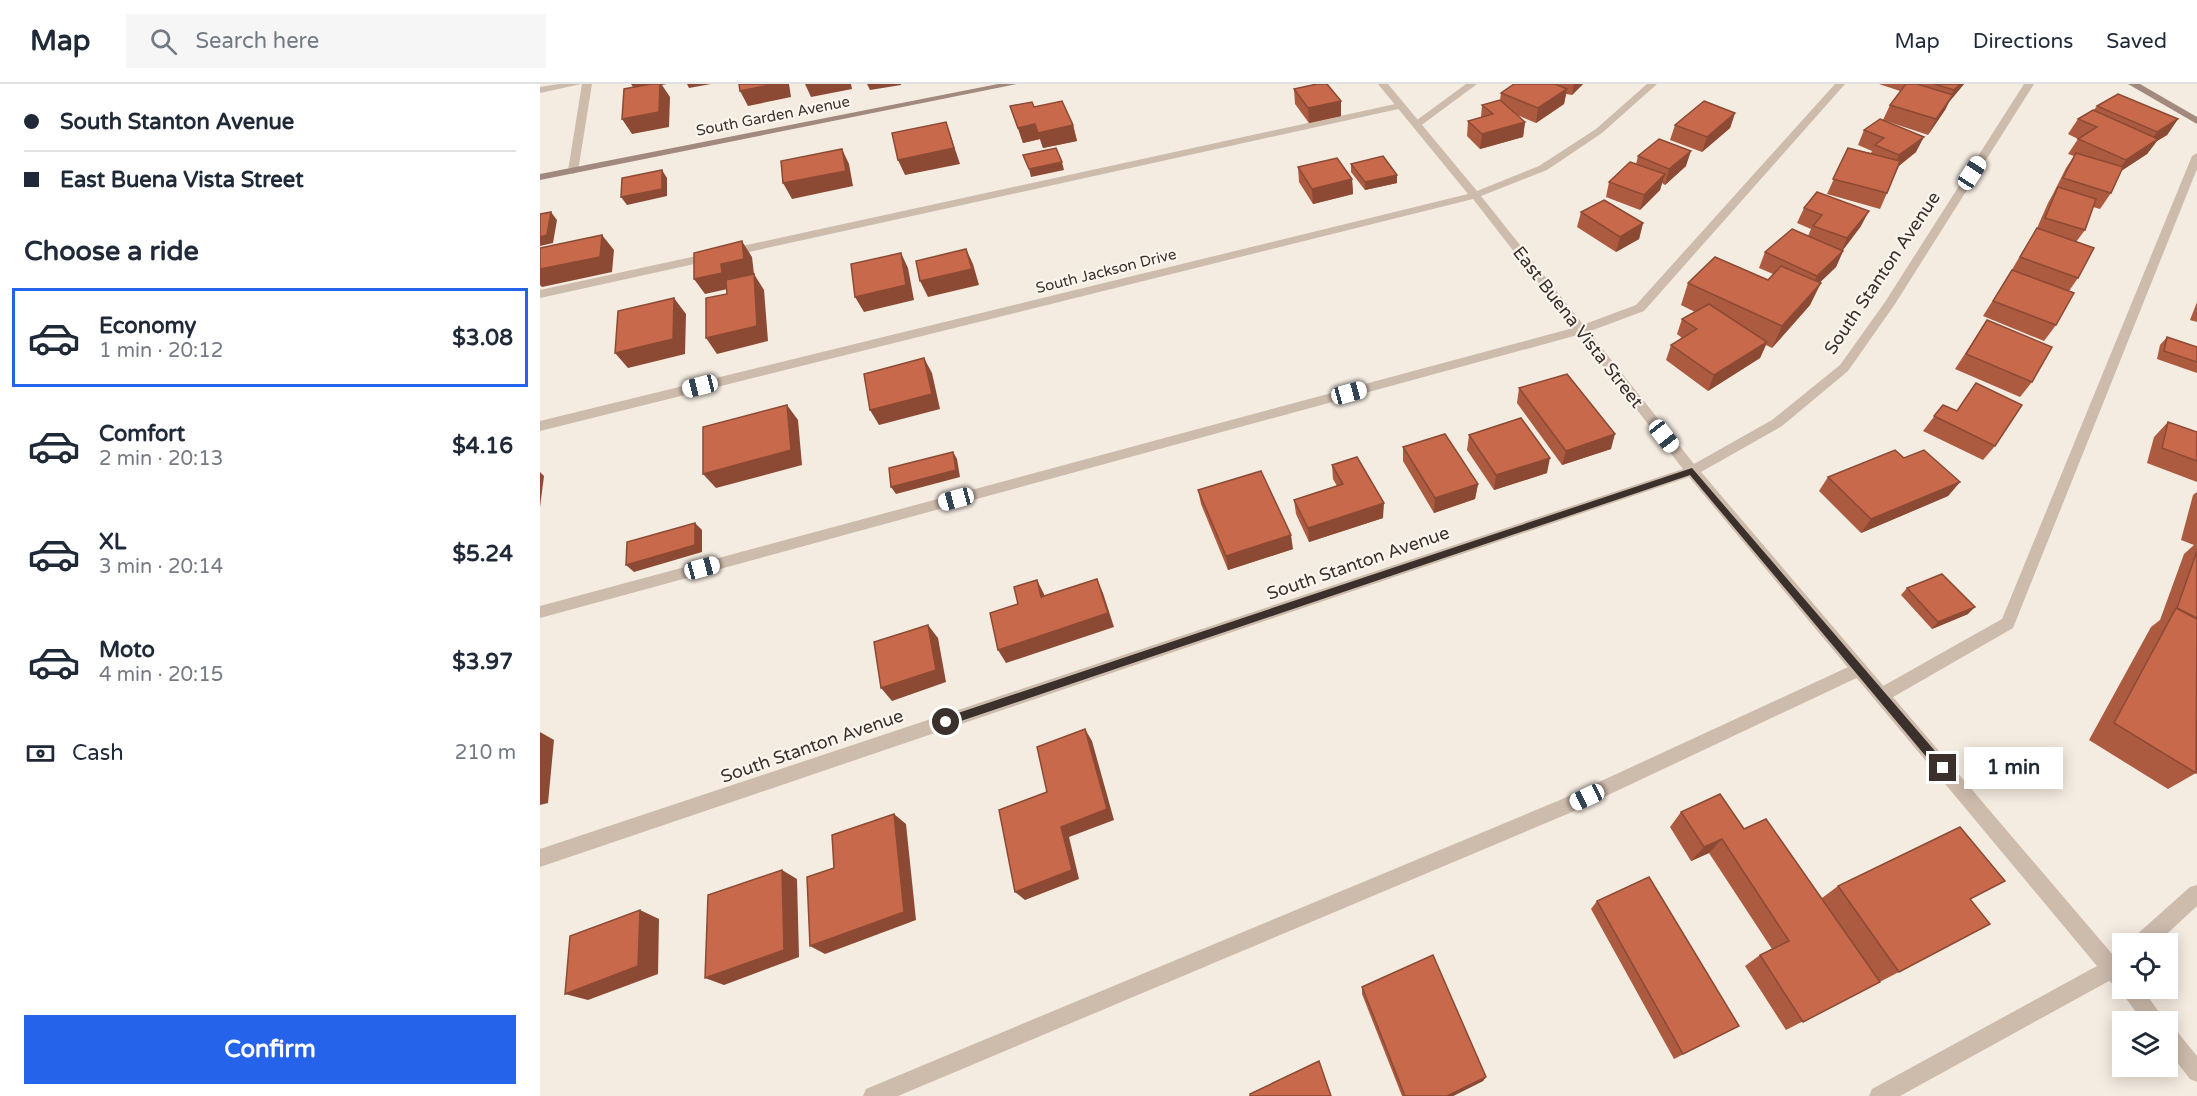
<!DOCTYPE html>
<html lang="en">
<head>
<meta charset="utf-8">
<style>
	:root { --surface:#fff; --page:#f6f6f7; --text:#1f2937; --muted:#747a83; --line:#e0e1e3; --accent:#2563eb }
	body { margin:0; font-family:"Varela Round",sans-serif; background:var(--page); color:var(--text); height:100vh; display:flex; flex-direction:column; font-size:22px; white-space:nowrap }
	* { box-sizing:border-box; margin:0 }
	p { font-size:20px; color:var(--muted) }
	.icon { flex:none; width:33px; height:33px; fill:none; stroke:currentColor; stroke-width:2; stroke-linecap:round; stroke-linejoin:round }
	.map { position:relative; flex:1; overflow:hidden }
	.side { display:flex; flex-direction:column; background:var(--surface); width:540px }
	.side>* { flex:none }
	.hud { display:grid; align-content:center; height:132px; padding:0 24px; background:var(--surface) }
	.controls { position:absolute; left:1572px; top:849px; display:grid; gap:12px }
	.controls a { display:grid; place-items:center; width:66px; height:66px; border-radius:0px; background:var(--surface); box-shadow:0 3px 15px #0003; font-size:30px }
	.end { position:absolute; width:27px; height:27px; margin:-14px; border:8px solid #3b302b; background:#fff; box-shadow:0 0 0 3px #fff }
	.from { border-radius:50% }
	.bubble { position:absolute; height:42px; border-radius:0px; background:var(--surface); box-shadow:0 3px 15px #0003; font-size:20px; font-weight:800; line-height:42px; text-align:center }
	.car { position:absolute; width:18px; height:36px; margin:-18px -9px; border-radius:8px; box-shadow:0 0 4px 2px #0007; background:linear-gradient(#fff 24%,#345 0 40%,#fff 0 76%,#345 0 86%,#fff 0) }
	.hud b { display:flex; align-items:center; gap:21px; height:57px; font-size:22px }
	.hud b+b { border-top:2px solid var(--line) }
	.hud i { width:15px; height:15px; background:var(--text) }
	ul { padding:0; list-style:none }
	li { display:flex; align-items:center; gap:18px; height:99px; margin:0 12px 9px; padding:0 12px; border:3px solid transparent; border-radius:0px }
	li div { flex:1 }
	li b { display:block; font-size:22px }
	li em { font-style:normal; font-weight:800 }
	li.active { border-color:var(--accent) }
	li>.icon { width:54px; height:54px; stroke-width:1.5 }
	h2 { padding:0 24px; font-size:27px; line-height:72px }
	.pay { display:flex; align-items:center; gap:15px; height:66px; padding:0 24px; font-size:22px }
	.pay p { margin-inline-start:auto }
	.cta { display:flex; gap:12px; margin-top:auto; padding:12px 24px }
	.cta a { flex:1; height:69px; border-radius:0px; background:var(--accent); color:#fff; font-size:24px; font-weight:800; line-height:69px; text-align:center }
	header { display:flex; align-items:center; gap:36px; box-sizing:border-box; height:84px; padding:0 30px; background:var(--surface); border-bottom:2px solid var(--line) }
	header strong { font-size:28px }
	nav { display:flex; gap:33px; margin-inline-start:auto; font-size:21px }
	.search { width:420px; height:54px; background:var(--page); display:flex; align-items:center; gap:15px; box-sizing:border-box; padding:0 21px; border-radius:0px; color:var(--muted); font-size:22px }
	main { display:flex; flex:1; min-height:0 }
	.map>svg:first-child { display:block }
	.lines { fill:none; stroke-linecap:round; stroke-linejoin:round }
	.lane { fill:#cdbbac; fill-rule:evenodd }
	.street { fill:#cdbbac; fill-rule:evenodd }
	.secondary { fill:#a18a7d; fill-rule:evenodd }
	.wall { fill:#ac5a40 }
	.shaded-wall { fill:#8c4a34 }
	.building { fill:#c8694b; stroke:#8c4a34; stroke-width:1.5 }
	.route { fill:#3b302b }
	.labels { text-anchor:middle; stroke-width:4.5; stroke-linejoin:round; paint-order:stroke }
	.far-street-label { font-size:15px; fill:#3b302b; stroke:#fbf5ee }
	.street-label { font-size:18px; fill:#3b302b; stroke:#fbf5ee }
</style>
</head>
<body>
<header>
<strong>Map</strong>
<div class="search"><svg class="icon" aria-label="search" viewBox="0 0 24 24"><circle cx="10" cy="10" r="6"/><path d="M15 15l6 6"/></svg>Search here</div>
<nav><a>Map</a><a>Directions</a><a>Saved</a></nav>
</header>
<main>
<section class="side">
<div class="hud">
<b><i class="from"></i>South Stanton Avenue</b>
<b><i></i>East Buena Vista Street</b>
</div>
<h2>Choose a ride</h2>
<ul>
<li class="active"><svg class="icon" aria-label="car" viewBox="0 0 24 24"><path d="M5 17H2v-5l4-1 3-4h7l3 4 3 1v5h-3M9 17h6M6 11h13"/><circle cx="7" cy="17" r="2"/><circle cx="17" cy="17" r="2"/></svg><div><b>Economy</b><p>1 min · 20:12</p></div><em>$3.08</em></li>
<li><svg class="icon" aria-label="car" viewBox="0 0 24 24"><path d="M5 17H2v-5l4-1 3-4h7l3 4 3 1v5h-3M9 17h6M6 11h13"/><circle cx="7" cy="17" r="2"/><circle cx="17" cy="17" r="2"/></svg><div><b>Comfort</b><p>2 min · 20:13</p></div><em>$4.16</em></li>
<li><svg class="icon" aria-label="car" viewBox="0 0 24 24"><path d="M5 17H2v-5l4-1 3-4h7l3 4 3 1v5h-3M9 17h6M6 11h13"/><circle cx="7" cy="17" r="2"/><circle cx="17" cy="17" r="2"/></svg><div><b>XL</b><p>3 min · 20:14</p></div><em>$5.24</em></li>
<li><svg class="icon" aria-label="car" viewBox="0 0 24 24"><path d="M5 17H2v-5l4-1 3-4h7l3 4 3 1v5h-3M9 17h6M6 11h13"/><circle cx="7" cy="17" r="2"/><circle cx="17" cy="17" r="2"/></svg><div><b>Moto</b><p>4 min · 20:15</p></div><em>$3.97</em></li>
</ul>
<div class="pay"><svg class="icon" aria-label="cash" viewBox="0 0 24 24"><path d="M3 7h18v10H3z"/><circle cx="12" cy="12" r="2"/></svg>Cash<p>210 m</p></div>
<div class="cta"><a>Confirm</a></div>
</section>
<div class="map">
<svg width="1657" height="1012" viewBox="0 0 1657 1012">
	<rect width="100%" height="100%" fill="#f4ebe1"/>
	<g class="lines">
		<g class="lane">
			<path d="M19 0H41L0 9V3Z"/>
			<path d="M926 0H937L879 43H873V39Z"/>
			<path d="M1295 0H1305L1104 227 1045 249 0 534V522L1037 243 1096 221Z"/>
			<path d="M860 19 865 22 863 24 0 214V206Z"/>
			<path d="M1657 69V85L1473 544 1348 616 1342 618 1336 616 1334 611 1336 606 1462 535 1652 72Z"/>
			<path d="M1319 578 1325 580 1327 585 1325 590 1032 728 358 1012H323L326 1005 1020 716Z"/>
		</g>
		<g class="street">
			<path d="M42 0H52L38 87 33 90 28 87Z"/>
			<path d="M838 0H848L937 107 999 82 1056 45 1107 0H1117L1062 49 1007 86 941 112 1154 380 1232 336 1300 281 1345 218 1484 0H1494L1355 220 1308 287 1242 342 1161 388 1573 871 1582 867V904H1602L1626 938H1603L1580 906 1569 897 1360 1012H1329L1332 1005 1557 882 1149 393 0 783V765L1143 385 933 115 0 347V337L928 110Z"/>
			<path d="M1657 801V822L1616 860H1592L1594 853 1650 803Z"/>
			<path d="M1628 942 1635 945 1657 972V998L1650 995 1628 967Z"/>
		</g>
		<g class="secondary">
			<path d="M458 0H477L0 96V90Z"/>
			<path d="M1588 0H1600L1657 33V40Z"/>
		</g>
	</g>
	<g class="wall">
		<path d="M974 0H1043L1032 11 1026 10 1024 20 996 39 977 31 985 38 983 53 940 65 927 52 928 37 941 33 942 21 960 16 961 9Z"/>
		<path d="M1339 0H1424L1409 18 1405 26 1388 51 1346 37 1376 68 1359 82 1347 109 1340 125 1287 110 1308 64 1331 69 1332 67 1318 61 1324 46 1343 36 1350 21 1360 7Z"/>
		<path d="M754 5 801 17V32L769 39 755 20Z"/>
		<path d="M470 22 494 23 533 41 537 57 503 64 500 55 483 59Z"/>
		<path d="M1557 22 1638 35 1627 51 1617 57 1607 70 1581 87 1571 109 1560 125 1553 123 1545 146 1536 158 1538 194 1529 207 1516 241 1504 257 1443 232 1470 189 1487 160 1497 144 1508 119 1513 110 1526 84 1534 72 1528 70 1538 55 1528 50 1538 35 1553 27Z"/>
		<path d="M1195 29 1190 44 1162 68 1130 56 1135 41Z"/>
		<path d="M1098 72 1146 82 1125 101 1122 99 1120 106 1100 126 1066 113 1069 98 1096 80Z"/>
		<path d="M811 80 857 91V99L825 106 811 88Z"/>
		<path d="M758 83 812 95 813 110 773 120 759 98Z"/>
		<path d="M1264 124 1321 142 1302 167H1303L1296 183 1280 198 1270 221 1232 264 1226 261 1220 274 1168 307 1126 276 1131 261 1142 254 1137 250 1142 235 1155 228 1141 221 1148 199 1228 196 1233 190 1219 184 1225 168 1268 152 1271 145 1257 139Z"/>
		<path d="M1041 128 1103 139 1099 155 1076 168 1037 143Z"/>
		<path d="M1657 218V238L1650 236Z"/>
		<path d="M1447 236 1492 298 1480 313 1415 285Z"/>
		<path d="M1627 253 1657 263V289L1617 275 1620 261Z"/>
		<path d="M979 304 1071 365 1022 381 977 319Z"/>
		<path d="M1403 321 1455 362 1443 376 1383 347Z"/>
		<path d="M1628 338 1657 348V398L1607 379 1614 353Z"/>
		<path d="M929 351 1007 389 954 406 927 366Z"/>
		<path d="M863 363 938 400 935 415 894 429 863 377Z"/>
		<path d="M792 381 843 434 769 458 756 430 754 416 797 402 793 395Z"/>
		<path d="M1288 393 1420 398 1408 412 1321 449 1279 407Z"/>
		<path d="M658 406 753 465 688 486 661 420Z"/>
		<path d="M1657 408V687L1656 689 1628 705 1549 656 1611 543 1620 536 1644 470 1654 461 1641 456 1653 411Z"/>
		<path d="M1367 504 1428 530 1392 545 1361 511Z"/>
		<path d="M1141 728 1204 745 1282 814 1298 802 1431 816 1359 888 1246 946 1205 882 1220 871 1232 865 1169 769 1151 777 1130 743Z"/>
		<path d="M1057 817 1199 942 1134 975 1051 825Z"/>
		<path d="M822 903 946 993 943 997 913 1012H862L822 910Z"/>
	</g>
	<g class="shaded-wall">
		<path d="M91 0H127L122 1 130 13 129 43 92 50 82 35 95 6Z"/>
		<path d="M147 0H171L149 4Z"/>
		<path d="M234 0H249L251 13 208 22 200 7Z"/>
		<path d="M265 0H311L312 5 271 13Z"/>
		<path d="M327 0H361V1L330 6Z"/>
		<path d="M1034 0H1043L1032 11Z"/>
		<path d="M1420 0H1424L1409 18 1405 26 1388 51 1396 35 1409 16 1414 6Z"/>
		<path d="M1027 5 1024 20 996 39 998 24Z"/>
		<path d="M801 17V32L769 39 768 24Z"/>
		<path d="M1195 29 1190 44 1162 68 1167 53Z"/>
		<path d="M1638 35 1627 51 1617 57 1607 70 1575 91 1586 76 1606 63 1617 48Z"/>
		<path d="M406 38 420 80 365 91 358 76Z"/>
		<path d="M985 38 983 53 940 65 942 50Z"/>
		<path d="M495 40 500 55 483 59 478 44Z"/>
		<path d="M533 41 537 57 503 64 498 49Z"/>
		<path d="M1384 53 1376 68 1352 87 1359 71Z"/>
		<path d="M302 65 309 80 313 102 252 115 243 99Z"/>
		<path d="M1151 67 1146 82 1125 101 1129 85Z"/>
		<path d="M522 78 524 86 491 93 489 85Z"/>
		<path d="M122 86 127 94V112L87 121 81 113Z"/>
		<path d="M1125 90 1120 106 1100 126 1104 111Z"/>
		<path d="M857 91V99L825 106V98Z"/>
		<path d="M812 95 813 110 773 120 772 105Z"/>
		<path d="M1329 127 1321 142 1300 170 1307 154Z"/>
		<path d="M11 128 17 136 13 159 0 162V153Z"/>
		<path d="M1103 139 1099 155 1076 168 1080 153Z"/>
		<path d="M62 151 74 166 72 188 2 203 0 201V185Z"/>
		<path d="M202 157 212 173 214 190 192 204 165 210 154 195 181 180Z"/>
		<path d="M426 165 433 180 439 201 388 213 380 197Z"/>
		<path d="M1303 167 1296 183 1270 208 1277 192Z"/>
		<path d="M361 169 368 184 374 216 324 228 315 213Z"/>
		<path d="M214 190 224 206 228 257 177 270 166 254Z"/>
		<path d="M1281 199 1270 221 1232 264 1242 242Z"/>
		<path d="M134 214 146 230 145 270 88 284 75 269Z"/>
		<path d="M1227 258 1220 274 1168 307 1174 291Z"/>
		<path d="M384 274 392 289 400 325 339 341 330 326Z"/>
		<path d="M247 321 258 336 262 381 176 404 163 390Z"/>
		<path d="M1075 350 1071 365 1022 381 1026 367Z"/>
		<path d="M413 368 417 375 420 393 356 410 351 403Z"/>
		<path d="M1010 374 1007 389 954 406 956 391Z"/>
		<path d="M0 388 4 392 0 423Z"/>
		<path d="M1420 398 1408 412 1321 449 1331 435Z"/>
		<path d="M938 400 935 415 894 429 895 414Z"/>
		<path d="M844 419 843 434 769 458 768 444Z"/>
		<path d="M155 439 162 446V468L94 488 86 481Z"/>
		<path d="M751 451 753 465 688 486 686 472Z"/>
		<path d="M557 495 563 509 574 543 466 579 458 566Z"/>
		<path d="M497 496 504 510 508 527 501 513Z"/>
		<path d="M1435 523 1428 530 1392 545 1398 538Z"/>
		<path d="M388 541 398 554 406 598 352 617 341 604Z"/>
		<path d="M545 645 552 657 574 736 529 753 539 795 485 816 475 808Z"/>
		<path d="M0 648 14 656 8 719 0 721Z"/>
		<path d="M354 730 366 740 376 836 285 870 270 862Z"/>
		<path d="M1182 755 1169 769 1151 777 1164 763Z"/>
		<path d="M242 786 257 795 259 873 184 901 165 894Z"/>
		<path d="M100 826 119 835 118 890 48 916 25 910Z"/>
		<path d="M946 993 943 997 913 1012H907Z"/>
	</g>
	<g class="building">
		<path d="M111 0H120L119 28 82 35 84 5Z"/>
		<path d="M199 0H234L200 7Z"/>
		<path d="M777 0H787L801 17 768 24 754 5Z"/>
		<path d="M974 0H1015L1027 5 998 24 961 9Z"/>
		<path d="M1366 0H1377L1413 11 1396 35 1350 21Z"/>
		<path d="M1394 0H1420L1414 6Z"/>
		<path d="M1578 10 1638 35 1617 48 1557 22Z"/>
		<path d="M960 16 985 38 942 50 928 37 953 30 942 21Z"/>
		<path d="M522 17 533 41 498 49 495 40 478 44 470 22 492 18 494 23Z"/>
		<path d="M1164 17 1195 29 1167 53 1135 41Z"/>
		<path d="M1553 26 1618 55 1586 76 1538 55 1557 43 1538 35Z"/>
		<path d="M1340 35 1384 53 1359 71 1335 61 1344 54 1324 46Z"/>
		<path d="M406 38 414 64 358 76 352 49Z"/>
		<path d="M1119 55 1151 67 1129 85 1098 72Z"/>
		<path d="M516 64 522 78 489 85 483 71Z"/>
		<path d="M1308 64 1360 77 1347 109 1293 95Z"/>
		<path d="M302 65 306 87 243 99 241 77Z"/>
		<path d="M1536 69 1583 83 1571 109 1523 94Z"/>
		<path d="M843 72 857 91 825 98 811 80Z"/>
		<path d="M797 74 812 95 772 105 758 83Z"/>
		<path d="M1090 78 1125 90 1104 111 1069 98Z"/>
		<path d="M122 86V105L81 113 82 94Z"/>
		<path d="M1518 103 1556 115 1545 146 1505 134Z"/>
		<path d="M1277 108 1329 127 1307 154 1273 142 1282 131 1264 124Z"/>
		<path d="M1064 116 1103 139 1080 153 1041 128Z"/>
		<path d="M11 128 7 151 0 153V130Z"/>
		<path d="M1497 144 1554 164 1538 194 1480 173Z"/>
		<path d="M1252 145 1303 167 1277 192 1225 168Z"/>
		<path d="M62 151 60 173 0 185V164Z"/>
		<path d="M202 157 204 175 181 180 182 189 154 195V169Z"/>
		<path d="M426 165 432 185 380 197 376 177Z"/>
		<path d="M361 169 366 201 315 213 311 180Z"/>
		<path d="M1175 173 1228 196 1241 182 1281 199 1242 242 1148 199Z"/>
		<path d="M1472 186 1534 209 1516 241 1453 217Z"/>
		<path d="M214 190 217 242 166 254V214L187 210 186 196Z"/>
		<path d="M134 214 133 255 75 269 78 227Z"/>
		<path d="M1169 220 1227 258 1174 291 1131 261 1157 245 1142 235Z"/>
		<path d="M1447 236 1512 263 1492 298 1426 270Z"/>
		<path d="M1627 253 1657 263V278L1624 267Z"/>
		<path d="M384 274 392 310 330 326 324 290Z"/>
		<path d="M1027 290 1075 350 1026 367 979 304Z"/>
		<path d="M1436 299 1482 321 1455 362 1394 332 1403 321 1417 327Z"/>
		<path d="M247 321 251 366 163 390V343Z"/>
		<path d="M981 334 1010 374 956 391 929 351Z"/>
		<path d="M1628 338 1657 348V377L1622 364Z"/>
		<path d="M905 350 938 400 895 414 863 363Z"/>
		<path d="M1355 366 1364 374 1384 366 1420 398 1331 435 1288 393Z"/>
		<path d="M413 368 416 386 351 403 349 384Z"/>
		<path d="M817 373 844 419 768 444 754 416 803 400 792 381Z"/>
		<path d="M721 387 751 451 686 472 658 406Z"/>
		<path d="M155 439V461L86 481 87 458Z"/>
		<path d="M1657 467V534L1637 524Z"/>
		<path d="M1402 490 1435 523 1398 538 1367 504Z"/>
		<path d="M557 495 568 529 458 566 450 529 478 520 474 503 497 496 501 513Z"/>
		<path d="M1636 524 1657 535 1656 689 1574 639Z"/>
		<path d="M388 541 396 586 341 604 334 558Z"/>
		<path d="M545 645 567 725 521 743 532 786 475 808 459 726 507 708 497 663Z"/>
		<path d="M1180 710 1204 745 1226 735 1340 898 1263 938 1220 871 1249 857 1182 755 1164 763 1141 728Z"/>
		<path d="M354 730 364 828 270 862 267 793 294 784 292 751Z"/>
		<path d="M1420 743 1465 797 1430 815 1450 840 1359 888 1298 802Z"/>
		<path d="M242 786 244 866 165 894 168 811Z"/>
		<path d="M1109 793 1199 942 1143 970 1057 817Z"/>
		<path d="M100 826 98 882 25 910 30 852Z"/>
		<path d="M893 871 946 993 907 1012H865L822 903Z"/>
		<path d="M779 977 791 1012H710V1010Z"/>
	</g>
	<path class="route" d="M1152 384 1407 681V688H1399L1150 391 406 642 401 638 406 633Z"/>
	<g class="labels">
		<g class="far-street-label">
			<text transform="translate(233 32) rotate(-11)" y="5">South Garden Avenue</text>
			<text transform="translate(566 187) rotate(-14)" y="5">South Jackson Drive</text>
		</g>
		<g class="street-label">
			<text transform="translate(1342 189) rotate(-56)" y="6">South Stanton Avenue</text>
			<text transform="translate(1038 243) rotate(52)" y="6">East Buena Vista Street</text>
			<text transform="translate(818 479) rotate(-19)" y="6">South Stanton Avenue</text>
			<text transform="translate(272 662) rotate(-19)" y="6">South Stanton Avenue</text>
		</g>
	</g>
</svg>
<div class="controls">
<a><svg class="icon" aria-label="locate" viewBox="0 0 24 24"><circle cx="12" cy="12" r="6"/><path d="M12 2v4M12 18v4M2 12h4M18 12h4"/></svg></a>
<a><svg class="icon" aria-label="layers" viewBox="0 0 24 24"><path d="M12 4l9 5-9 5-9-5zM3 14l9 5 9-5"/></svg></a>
</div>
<i class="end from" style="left:406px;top:638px"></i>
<i class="end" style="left:1403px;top:684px"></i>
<div class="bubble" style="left:1424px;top:663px;width:99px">1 min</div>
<i class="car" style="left:1432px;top:89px;rotate:33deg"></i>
<i class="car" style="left:160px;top:302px;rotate:256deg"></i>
<i class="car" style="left:809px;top:309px;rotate:75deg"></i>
<i class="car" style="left:1124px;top:352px;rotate:142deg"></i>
<i class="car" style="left:416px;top:415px;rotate:255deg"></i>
<i class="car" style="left:162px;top:484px;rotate:75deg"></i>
<i class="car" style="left:1047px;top:713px;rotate:245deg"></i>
</div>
</main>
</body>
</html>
